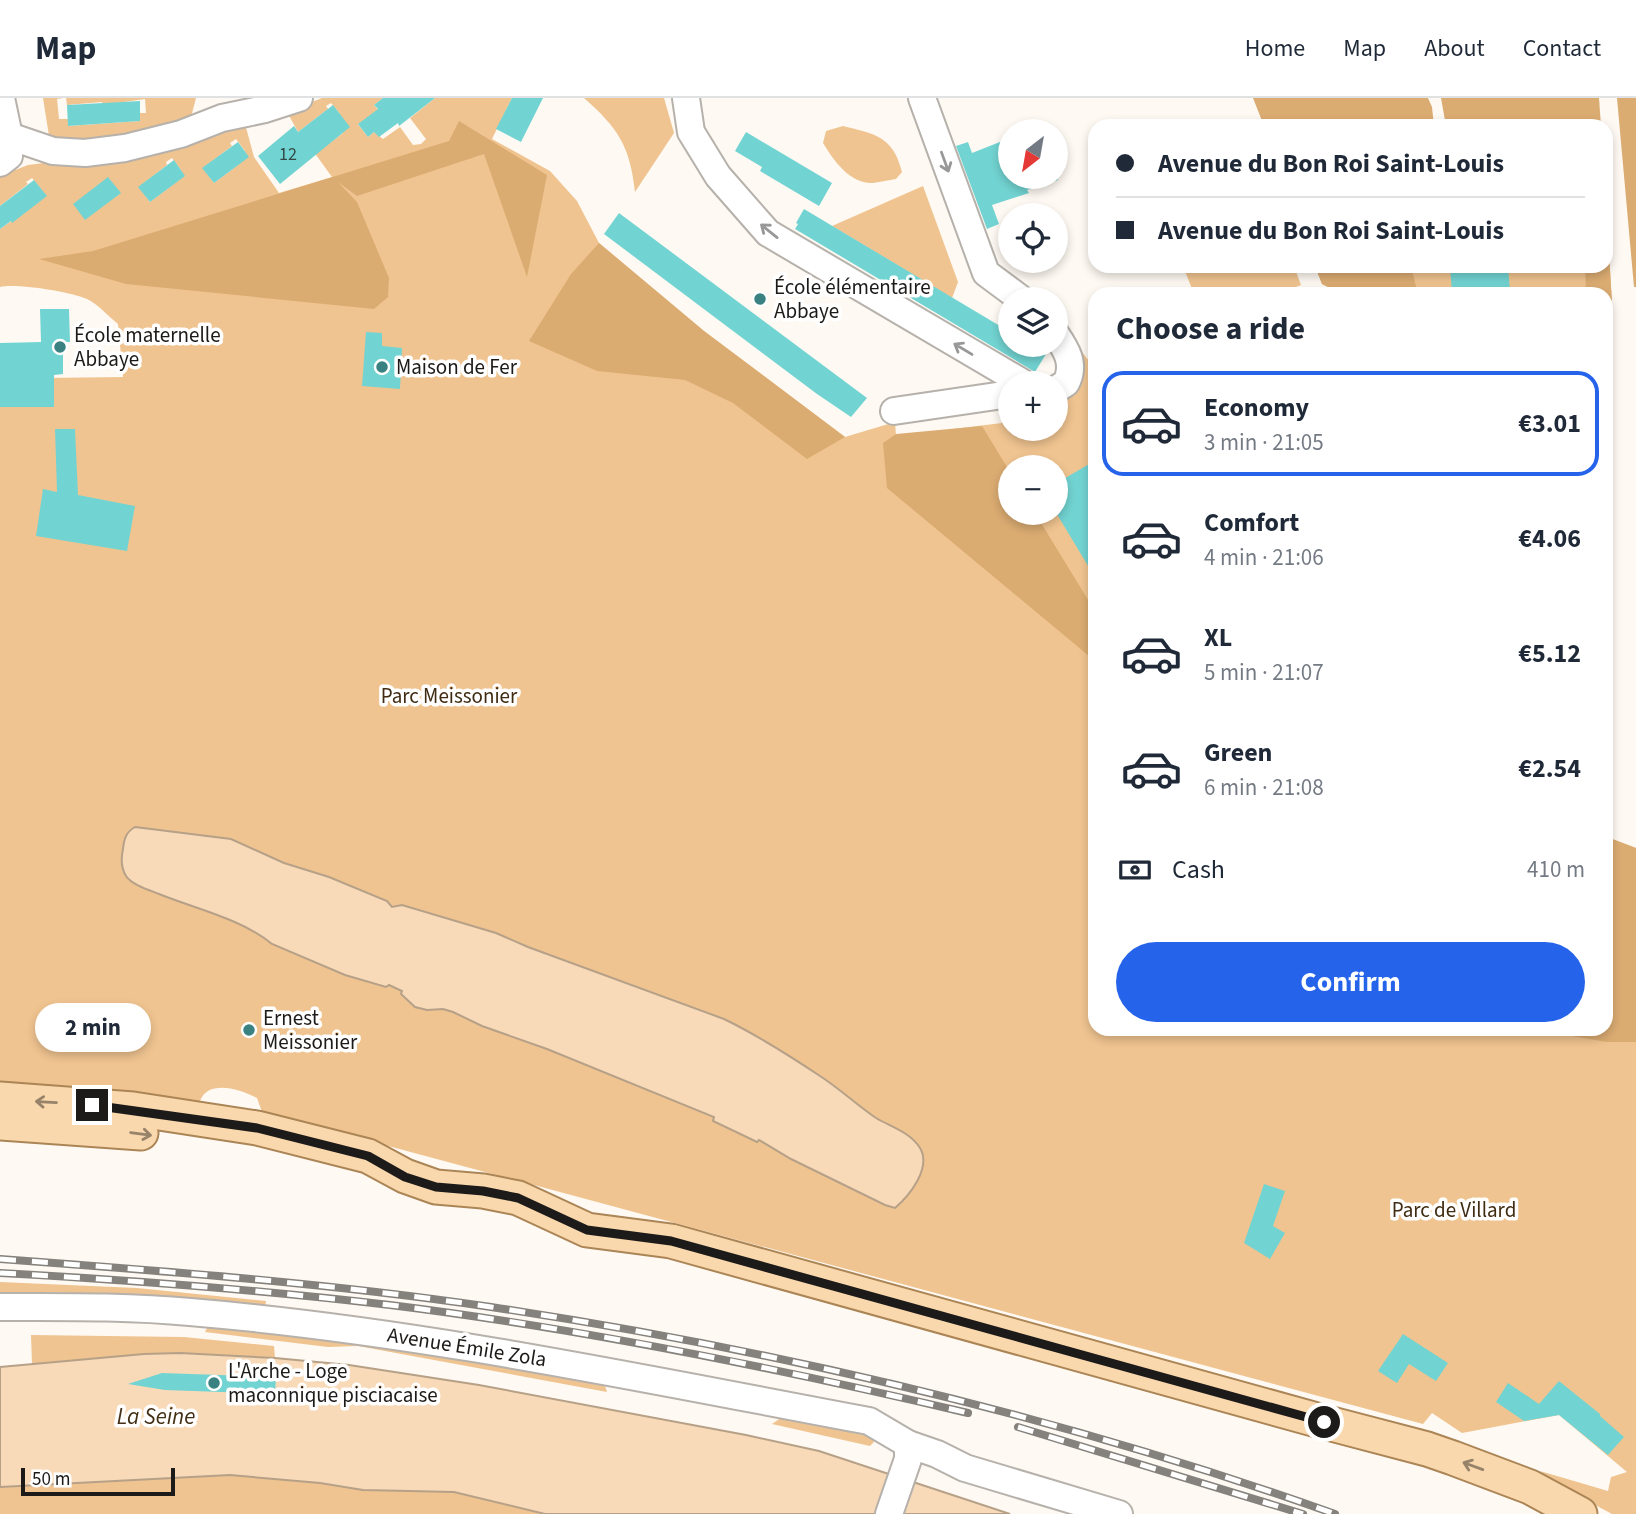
<!DOCTYPE html>
<html lang="en">
<head>
<meta charset="utf-8">
<style>
	:root { --surface:#fff; --page:#f6f6f7; --text:#1f2937; --muted:#747a83; --line:#e0e1e3; --accent:#2563eb }
	body { margin:0; font-family:"Source Sans 3",sans-serif; background:var(--page); color:var(--text); height:100vh; display:flex; flex-direction:column; font-size:26px; white-space:nowrap }
	* { box-sizing:border-box; margin:0 }
	p { font-size:23px; color:var(--muted) }
	.icon { flex:none; width:38px; height:38px; fill:none; stroke:currentColor; stroke-width:2; stroke-linecap:round; stroke-linejoin:round }
	.map { position:relative; flex:1; overflow:hidden }
	.sheet { position:absolute; left:1088px; top:189px; width:525px; height:749px; display:flex; flex-direction:column; background:var(--surface); border-radius:21px; box-shadow:0 4px 10px #0003 }
	.sheet>* { flex:none }
	.top-card { position:absolute; left:1088px; top:21px; width:525px; height:154px; border-radius:21px; box-shadow:0 4px 10px #0003; display:grid; align-content:center; height:154px; padding:0 28px; background:var(--surface) }
	.needle { width:46px; rotate:211deg }
	.fabs { position:absolute; left:998px; top:21px; display:grid; gap:14px }
	.fabs a { display:grid; place-items:center; width:70px; height:70px; border-radius:50%; background:var(--surface); box-shadow:0 4px 10px #0003; font-size:35px }
	.scale { position:absolute; left:21px; bottom:18px; width:154px; box-sizing:border-box; padding-left:7px; border:4px solid #1d1b19; border-top:0; font-size:19px; line-height:24px; white-space:nowrap; color:#1d1b19; -webkit-text-stroke:5px #fff; paint-order:stroke }
	.end { position:absolute; width:32px; height:32px; margin:-16px; border:9px solid #1d1b19; background:#fff; box-shadow:0 0 0 4px #fff }
	.from { border-radius:50% }
	.bubble { position:absolute; height:49px; border-radius:24px; background:var(--surface); box-shadow:0 4px 10px #0003; font-size:23px; font-weight:700; line-height:49px; text-align:center }
	.top-card b { display:flex; align-items:center; gap:24px; height:66px; font-size:26px }
	.top-card b+b { border-top:2px solid var(--line) }
	.top-card i { width:18px; height:18px; background:var(--text) }
	ul { padding:0; list-style:none }
	li { display:flex; align-items:center; gap:21px; height:105px; margin:0 14px 10px; padding:0 14px; border:4px solid transparent; border-radius:21px }
	li div { flex:1 }
	li b { display:block; font-size:26px }
	li em { font-style:normal; font-weight:700 }
	li.active { border-color:var(--accent) }
	li>.icon { width:63px; height:63px; stroke-width:1.5 }
	h2 { padding:0 28px; font-size:32px; line-height:84px }
	.pay { display:flex; align-items:center; gap:18px; height:77px; padding:0 28px; font-size:26px }
	.pay p { margin-inline-start:auto }
	.cta { display:flex; gap:14px; margin-top:auto; padding:14px 28px }
	.cta a { flex:1; height:80px; border-radius:42px; background:var(--accent); color:#fff; font-size:28px; font-weight:700; line-height:80px; text-align:center }
	header { display:flex; align-items:center; gap:42px; box-sizing:border-box; height:98px; padding:0 35px; background:var(--surface); border-bottom:2px solid var(--line) }
	header strong { font-size:33px }
	nav { display:flex; gap:38px; margin-inline-start:auto; font-size:24px }
	.map>svg:first-child { display:block }
	.green { fill:#f0c490; fill-rule:evenodd }
	.forest { fill:#dbac72 }
	.water { fill:#f8dab8; stroke:#b6a188; stroke-width:2 }
	.building { fill:#72d4d2 }
	.lines { fill:none; stroke-linecap:round; stroke-linejoin:round }
	.minor-casing { stroke:#b6b1ab; stroke-width:30 }
	.major-casing { stroke:#ab8556; stroke-width:37 }
	.minor { stroke:#fff; stroke-width:26 }
	.major { stroke:#fad8ad; stroke-width:33 }
	.rail-casing { stroke:#85827e; stroke-width:8 }
	.rail { stroke:#fff; stroke-width:5; stroke-dasharray:16; stroke-linecap:butt }
	.oneway { stroke:#999898 }
	.oneway2 { stroke:#97836a }
	.route { stroke:#1d1b19; stroke-width:9 }
	.poi-dot { fill:#3a8282; stroke:#fff; stroke-width:2.5 }
	.labels { text-anchor:middle; stroke-width:7; stroke-linejoin:round; paint-order:stroke }
	.number-label { font-size:18px; fill:#324947 }
	.poi-label { font-size:21px; fill:#1d1b19; stroke:#fff; text-anchor:start }
	.park-label { font-size:21px; fill:#402c12; stroke:#fff }
	.street-label { font-size:21px; fill:#1d1b19; stroke:#fff }
	.water-label { font-size:23px; font-style:italic; fill:#432f15; stroke:#fff }
</style>
</head>
<body>
<header>
<strong>Map</strong>
<nav><a>Home</a><a>Map</a><a>About</a><a>Contact</a></nav>
</header>
<div class="map">
<svg width="1636" height="1416" viewBox="0 0 1636 1416">
	<rect width="100%" height="100%" fill="#fef9f2"/>
	<g class="green">
		<path d="M26 0H63L57 1 59 21H68V28L140 23V15H146L145 1 103 7 102 4 67 7 66 0H196L191 19 184 26 63 48 49 38 43 0Z"/>
		<path d="M322 0H383L374 7 379 13 358 26 368 39 374 34 383 41 400 29 413 47 421 46 426 41 410 20 435 0H512L492 41 550 73 577 103 599 145 704 233 845 339 895 324 896 338 1010 324V331H1055V302L1081 268 1079 250 1096 272V931H1606L1607 739 1636 750V1416H1612L1571 1394 1540 1373 1608 1393 1611 1379 1627 1374 1559 1317 1462 1335 1432 1315 1423 1326 262 1014 257 1000C240 991 208 981 200 1003L0 992V277L42 280 123 279 118 226C108 218 98 206 87 201 72 194 16 185 0 189V131L40 103 42 92 32 80 26 84 28 86 0 108V78L28 67 75 61 244 22 254 59 279 95 332 79 311 50 330 45 343 35 339 28 340 16 331 5 326 8 328 11 298 34 287 14ZM236 41 245 53 239 58 243 63 214 85 203 70 232 48 230 45ZM172 60 181 72 175 77 179 82 150 104 139 89 167 67 166 64ZM1010 369H1055V415H1010Z"/>
		<path d="M584 0H664L674 35 635 94C630 48 618 30 584 0Z"/>
		<path d="M843 28C875 36 893 38 902 74L896 81C888 82 881 84 873 85 850 86 834 63 823 45L826 33Z"/>
		<path d="M923 88 958 184 952 200 832 128Z"/>
		<path d="M1607 122 1613 221 1607 235 1606 196H1342L1322 186 1315 168H1606Z"/>
		<path d="M1183 168H1294L1301 187 1278 196H1194Z"/>
		<path d="M0 1184 137 1190 266 1203 265 1211 54 1194H0Z"/>
		<path d="M208 1228 336 1240 604 1285 607 1294 358 1248 328 1249 205 1234Z"/>
		<path d="M31 1237 184 1239 274 1248 275 1260 180 1255 144 1256 32 1266Z"/>
		<path d="M782 1319 872 1339 874 1344 870 1348 772 1326Z"/>
		<path d="M231 1377 320 1385 363 1392 454 1394 545 1416H0V1389Z"/>
	</g>
	<g class="forest">
		<path d="M1253 0H1428L1432 9 1434 28H1264Z"/>
		<path d="M1441 0H1599L1601 28H1446Z"/>
		<path d="M1617 0H1636V189H1634Z"/>
		<path d="M459 23 547 77 527 179 484 56 357 98 338 84 357 104 389 180 388 199 374 211 126 186 39 161 93 153 449 43Z"/>
		<path d="M1607 122 1613 221 1607 235 1606 196H1586L1585 168H1606Z"/>
		<path d="M599 145 704 233 845 339 807 361 733 305 685 282 597 273 529 243 571 176Z"/>
		<path d="M1315 168 1411 169 1416 188 1422 196H1342L1322 186Z"/>
		<path d="M982 328 1010 374V415H1035L1093 510 1095 511V563L887 390 883 345 896 336Z"/>
		<path d="M1607 739 1636 750V944H1607L1531 931H1606Z"/>
	</g>
	<g class="water">
		<path d="M135 729 231 741 284 765 329 779 387 803 392 809 402 807 496 835 528 849 724 921C757 937 790 958 820 978 840 991 857 1007 876 1020 891 1029 910 1034 920 1050 932 1070 909 1098 895 1110L885 1107 791 1061 759 1042 757 1044 713 1023 714 1019 547 951 482 928 453 914 443 911 427 912 415 909 401 896 402 893 389 887 386 889 345 877 272 846C242 821 196 811 159 796 149 792 132 787 126 778 121 770 121 760 123 751 124 741 126 734 135 729Z"/>
		<path d="M180 1255 275 1260 349 1267 479 1287 746 1337 819 1353 1010 1416H545L454 1394 363 1392 320 1385 230 1377 0 1389V1269L144 1256Z"/>
	</g>
	<g class="building">
		<path d="M383 0H435L399 28 398 25 379 39 374 34 368 39 358 26 378 11 374 7Z"/>
		<path d="M512 0H543L521 44 496 31Z"/>
		<path d="M140 3V23L68 28 67 7Z"/>
		<path d="M333 7 350 29 280 86 258 58 294 28 298 34Z"/>
		<path d="M746 34 832 85 819 108 760 73 762 69 735 53Z"/>
		<path d="M1010 40V79H1057L1058 82 1027 92 1029 95 992 107 999 126 987 131 956 48 968 44 972 55Z"/>
		<path d="M238 44 249 59 214 85 202 70Z"/>
		<path d="M174 62 185 78 150 104 138 89Z"/>
		<path d="M108 79 121 95 85 122 73 106Z"/>
		<path d="M34 82 47 98 12 125 11 123 0 131V108Z"/>
		<path d="M804 111 1010 234V247H1030L1046 256 1035 274 795 131 798 126 796 125Z"/>
		<path d="M619 115 867 300 851 319 817 296 604 136Z"/>
		<path d="M1450 168H1508L1510 193 1452 196Z"/>
		<path d="M40 211H69L70 244H63V276L54 277V309H0V245L41 244Z"/>
		<path d="M366 234 382 235V248L402 250 400 291 362 288Z"/>
		<path d="M55 331H75L78 397 135 408 127 453 36 438 43 391 57 394Z"/>
		<path d="M1096 362V481L1055 413V386Z"/>
		<path d="M1264 1086 1285 1093 1273 1128 1285 1135 1270 1161 1244 1145Z"/>
		<path d="M1403 1236 1448 1265 1436 1283 1409 1266 1397 1285 1378 1273Z"/>
		<path d="M162 1275 276 1279 275 1296 165 1292 128 1286Z"/>
		<path d="M1559 1283 1600 1316V1318L1624 1339 1608 1357 1559 1317 1524 1323 1496 1304 1508 1285 1539 1306Z"/>
	</g>
	<g class="lines">
		<g class="minor-casing">
			<g id="minor">
				<path d="M1 0 9 38"/>
				<path d="M686 0 691 34 718 78 768 135 1023 285"/>
				<path d="M922 0 986 175 1021 201"/>
				<path d="M0 65 9 58V38L53 53 85 55 125 50 181 36 222 20 265 11 299 0"/>
				<path d="M1055 235C1066 251 1076 266 1066 285L1055 292"/>
				<path d="M894 313 1010 296"/>
				<path d="M0 1209C63 1209 127 1208 190 1214 419 1233 644 1281 869 1323L908 1346V1361L889 1416"/>
				<path d="M908 1346 937 1356 965 1370 1119 1416"/>
			</g>
		</g>
		<g class="major-casing">
			<g id="major">
				<path d="M0 1001 133 1011 257 1030 368 1058 405 1078 436 1089 483 1093 518 1100 587 1132 671 1143 1324 1324 1427 1351 1453 1360 1530 1389 1580 1416"/>
				<path d="M0 1025 141 1035"/>
			</g>
		</g>
		<use href="#minor" class="minor"/>
		<use href="#major" class="major"/>
		<g class="rail-casing">
			<g id="rail">
				<path d="M0 1161C164 1173 328 1185 491 1209 778 1252 1062 1319 1335 1416"/>
				<path d="M0 1175C131 1182 261 1192 390 1207 585 1231 777 1270 968 1315"/>
				<path d="M1018 1329 1303 1416"/>
			</g>
		</g>
		<use href="#rail" class="rail"/>
	</g>
	<defs><path id="oneway-shaft" d="M-6 0H5M1.5-3L5.5 0L1.5 3" fill="none" stroke-width="1.6" stroke-linecap="round" stroke-linejoin="round" transform="scale(1.75)"/></defs>
	<g class="oneway">
		<use href="#oneway-shaft" transform="translate(945 64) rotate(70)"/>
		<use href="#oneway-shaft" transform="translate(769 133) rotate(-141)"/>
		<use href="#oneway-shaft" transform="translate(963 251) rotate(-149)"/>
	</g>
	<g class="oneway2">
		<use href="#oneway-shaft" transform="translate(46 1004) rotate(-177)"/>
		<use href="#oneway-shaft" transform="translate(141 1036) rotate(8)"/>
		<use href="#oneway-shaft" transform="translate(1473 1368) rotate(-160)"/>
	</g>
	<g class="lines">
		<path class="route" d="M92 1007 257 1030 368 1058 405 1079 436 1089 483 1093 518 1100 587 1132 671 1143 1324 1324"/>
	</g>
	<g class="poi-dot">
		<circle cx="760" cy="201" r="7"/>
		<circle cx="60" cy="249" r="7"/>
		<circle cx="382" cy="269" r="7"/>
		<circle cx="249" cy="932" r="7"/>
		<circle cx="214" cy="1285" r="7"/>
	</g>
	<g class="labels">
		<g class="number-label">
			<text x="288" y="62">12</text>
		</g>
		<g class="poi-label">
			<text x="774" y="196">École élémentaire<tspan x="774" dy="24">Abbaye</tspan></text>
			<text x="74" y="244">École maternelle<tspan x="74" dy="24">Abbaye</tspan></text>
			<text x="396" y="276">Maison de Fer</text>
			<text x="263" y="927">Ernest<tspan x="263" dy="24">Meissonier</tspan></text>
			<text x="228" y="1280">L'Arche - Loge<tspan x="228" dy="24">maconnique pisciacaise</tspan></text>
		</g>
		<g class="park-label">
			<text x="449" y="605">Parc Meissonier</text>
			<text x="1454" y="1119">Parc de Villard</text>
		</g>
		<g class="street-label">
			<text transform="translate(467 1249) rotate(9)" y="7">Avenue Émile Zola</text>
		</g>
		<g class="water-label">
			<text x="156" y="1326">La Seine</text>
		</g>
	</g>
</svg>
<div class="fabs">
<a><svg class="needle" viewBox="-14 -14 28 28"><path d="M0-13l5 13h-10z" fill="#e53935"/><path d="M0 13l5-13h-10z" fill="#747a83"/></svg></a>
<a><svg class="icon" aria-label="locate" viewBox="0 0 24 24"><circle cx="12" cy="12" r="6"/><path d="M12 2v4M12 18v4M2 12h4M18 12h4"/></svg></a>
<a><svg class="icon" aria-label="layers" viewBox="0 0 24 24"><path d="M12 4l9 5-9 5-9-5zM3 14l9 5 9-5"/></svg></a>
<a>+</a>
<a>−</a>
</div>
<div class="scale">50 m</div>
<i class="end from" style="left:1324px;top:1324px"></i>
<i class="end" style="left:92px;top:1007px"></i>
<div class="bubble" style="left:35px;top:905px;width:116px">2 min</div>
<div class="top-card">
<b><i class="from"></i>Avenue du Bon Roi Saint-Louis</b>
<b><i></i>Avenue du Bon Roi Saint-Louis</b>
</div>
<section class="sheet">
<h2>Choose a ride</h2>
<ul>
<li class="active"><svg class="icon" aria-label="car" viewBox="0 0 24 24"><path d="M5 17H2v-5l4-1 3-4h7l3 4 3 1v5h-3M9 17h6M6 11h13"/><circle cx="7" cy="17" r="2"/><circle cx="17" cy="17" r="2"/></svg><div><b>Economy</b><p>3 min · 21:05</p></div><em>€3.01</em></li>
<li><svg class="icon" aria-label="car" viewBox="0 0 24 24"><path d="M5 17H2v-5l4-1 3-4h7l3 4 3 1v5h-3M9 17h6M6 11h13"/><circle cx="7" cy="17" r="2"/><circle cx="17" cy="17" r="2"/></svg><div><b>Comfort</b><p>4 min · 21:06</p></div><em>€4.06</em></li>
<li><svg class="icon" aria-label="car" viewBox="0 0 24 24"><path d="M5 17H2v-5l4-1 3-4h7l3 4 3 1v5h-3M9 17h6M6 11h13"/><circle cx="7" cy="17" r="2"/><circle cx="17" cy="17" r="2"/></svg><div><b>XL</b><p>5 min · 21:07</p></div><em>€5.12</em></li>
<li><svg class="icon" aria-label="car" viewBox="0 0 24 24"><path d="M5 17H2v-5l4-1 3-4h7l3 4 3 1v5h-3M9 17h6M6 11h13"/><circle cx="7" cy="17" r="2"/><circle cx="17" cy="17" r="2"/></svg><div><b>Green</b><p>6 min · 21:08</p></div><em>€2.54</em></li>
</ul>
<div class="pay"><svg class="icon" aria-label="cash" viewBox="0 0 24 24"><path d="M3 7h18v10H3z"/><circle cx="12" cy="12" r="2"/></svg>Cash<p>410 m</p></div>
<div class="cta"><a>Confirm</a></div>
</section>
</div>
</body>
</html>
